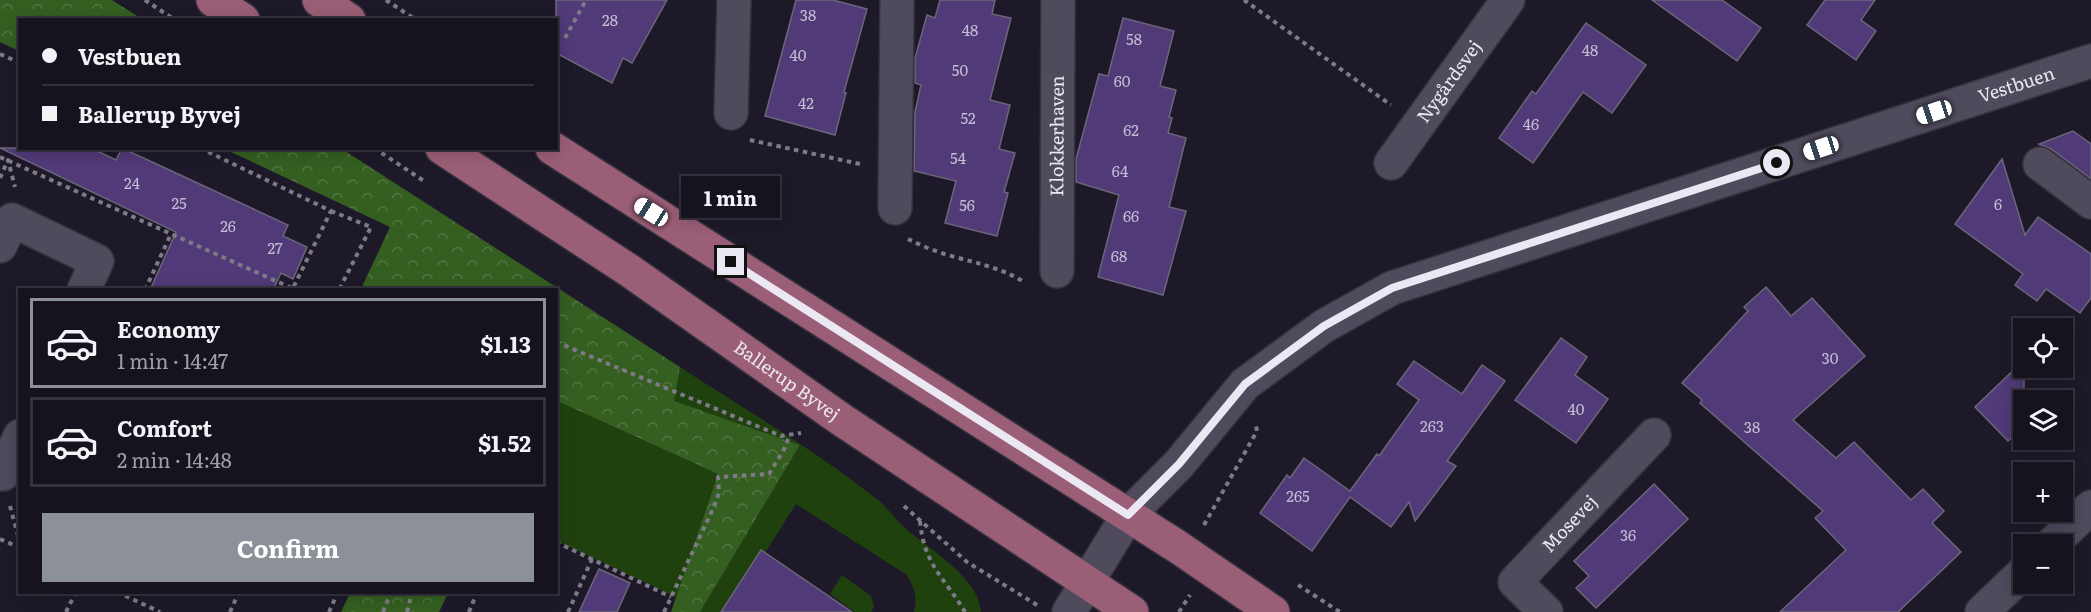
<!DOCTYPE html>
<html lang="en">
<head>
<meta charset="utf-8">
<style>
	:root { --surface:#16131f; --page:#1f1c28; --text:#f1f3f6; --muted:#9e9ea4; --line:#35323d; --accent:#8c9099 }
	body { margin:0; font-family:Literata,serif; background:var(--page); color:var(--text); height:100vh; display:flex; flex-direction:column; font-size:22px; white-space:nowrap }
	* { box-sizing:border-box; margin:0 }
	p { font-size:20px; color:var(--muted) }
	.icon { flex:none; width:33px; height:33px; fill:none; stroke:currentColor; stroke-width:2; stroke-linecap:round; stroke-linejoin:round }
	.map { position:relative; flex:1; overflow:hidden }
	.side { position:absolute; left:18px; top:288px; width:540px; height:306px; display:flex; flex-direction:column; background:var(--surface); border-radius:0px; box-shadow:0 3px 15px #0003,0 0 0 2px var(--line) }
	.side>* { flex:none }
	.hud { position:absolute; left:18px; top:18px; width:540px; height:132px; border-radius:0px; box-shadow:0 3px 15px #0003,0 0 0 2px var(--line); display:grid; align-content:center; height:132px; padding:0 24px; background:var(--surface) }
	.tools { position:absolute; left:2013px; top:318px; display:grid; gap:12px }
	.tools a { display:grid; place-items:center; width:60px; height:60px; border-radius:0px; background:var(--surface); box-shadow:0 3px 15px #0003,0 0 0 2px var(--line); font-size:30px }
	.end { position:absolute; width:27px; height:27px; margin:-14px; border:8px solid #ebe8f3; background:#111; box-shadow:0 0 0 3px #111 }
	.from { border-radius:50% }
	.bubble { position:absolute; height:42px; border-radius:0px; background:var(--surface); box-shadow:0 3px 15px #0003,0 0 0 2px var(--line); font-size:20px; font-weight:700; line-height:42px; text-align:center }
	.car { position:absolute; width:18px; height:36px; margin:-18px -9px; border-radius:8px; box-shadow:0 0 4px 2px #0007; background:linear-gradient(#fff 24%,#345 0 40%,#fff 0 76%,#345 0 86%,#fff 0) }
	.hud b { display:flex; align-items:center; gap:21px; height:57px; font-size:22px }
	.hud b+b { border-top:2px solid var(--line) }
	.hud i { width:15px; height:15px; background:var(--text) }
	ul { padding:10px 0 0; list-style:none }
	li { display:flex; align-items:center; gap:18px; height:90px; margin:0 12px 9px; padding:0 12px; border:3px solid var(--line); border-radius:0px }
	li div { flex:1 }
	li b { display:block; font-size:22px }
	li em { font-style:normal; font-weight:700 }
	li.active { border-color:var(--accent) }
	li>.icon { width:54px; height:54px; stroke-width:1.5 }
	.button { display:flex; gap:12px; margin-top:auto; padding:12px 24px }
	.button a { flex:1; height:69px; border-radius:0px; background:var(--accent); color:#fff; font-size:24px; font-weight:700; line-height:69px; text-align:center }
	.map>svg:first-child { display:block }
	.grass { fill:#1f410e }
	.forest { fill:url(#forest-crowns) }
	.building { fill:#503a78; stroke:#6b6679; stroke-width:1.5 }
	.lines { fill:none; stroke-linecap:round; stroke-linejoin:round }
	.minor-casing { stroke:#35323e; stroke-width:36 }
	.major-casing { stroke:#35323e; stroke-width:36 }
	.path { stroke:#7e7a88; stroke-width:4; stroke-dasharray:4.5 4.5; stroke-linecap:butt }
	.minor { stroke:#4f4a5c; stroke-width:33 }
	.major { stroke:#9a5e76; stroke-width:33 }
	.route { stroke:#ebe8f3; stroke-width:8 }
	.labels { text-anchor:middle; stroke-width:4.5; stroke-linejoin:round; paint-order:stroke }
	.number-label { font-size:15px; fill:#c4bcd4 }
	.street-label { font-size:18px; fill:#ebe8f3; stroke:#15101f }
</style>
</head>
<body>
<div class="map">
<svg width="2091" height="612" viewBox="0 0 2091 612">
	<defs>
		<pattern id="forest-crowns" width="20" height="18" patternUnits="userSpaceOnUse" patternTransform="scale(1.5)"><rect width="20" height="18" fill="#345f21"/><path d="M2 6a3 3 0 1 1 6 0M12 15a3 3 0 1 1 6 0" fill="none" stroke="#527642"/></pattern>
	</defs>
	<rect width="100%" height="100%" fill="#1e1929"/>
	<g class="grass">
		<path d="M680 367C746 410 816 451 878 500 889 509 896 521 907 530 931 550 979 578 981 612H914C918 598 914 588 907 575L796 504 765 553 761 550 721 612H700L800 445 673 401Z"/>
		<path d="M557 401 718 474 676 597 557 541Z"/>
		<path d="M842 575 871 596 874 607 871 612H855L830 594Z"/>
	</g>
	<g class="forest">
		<path d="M0 0H112L142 19 20 20 19 51 0 42Z"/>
		<path d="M225 149H342L680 367 674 401 800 445 700 612H671L718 474 557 401 556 290 361 289 390 227Z"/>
		<path d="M350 593V592L448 593 439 612H341Z"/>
	</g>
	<g class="building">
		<path d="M556 0H667L632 63 623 58 612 83 556 53Z"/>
		<path d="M796 0H833L867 9 844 92 846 93 835 135 765 116Z"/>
		<path d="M940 0H995L992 14 1011 18 990 100 1010 105 999 149 1015 153 1004 192 1008 193 997 236 945 223 956 181 914 171 915 112 921 85 915 83V58L927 15 935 18Z"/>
		<path d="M1652 0H1722L1761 28 1737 61Z"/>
		<path d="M1825 0H1875L1861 20 1876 31 1856 60 1807 25Z"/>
		<path d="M1123 18 1174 31 1160 86 1176 90 1169 117 1172 118 1168 133 1186 138 1169 207 1186 211 1163 295 1098 277 1119 195 1076 182V159L1099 74 1108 76Z"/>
		<path d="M1586 23 1646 65 1612 113 1583 92 1533 163 1499 138 1532 91 1536 94Z"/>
		<path d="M2073 131 2091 144V179L2051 149 2039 144Z"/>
		<path d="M0 148H91L116 160 122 148 288 225 283 236 307 247 293 279 281 273 273 290H150L176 232Z"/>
		<path d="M2002 159 2025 235 2038 217 2091 254V298L2080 313 2046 289 2037 301 2015 285 2023 274 1955 224Z"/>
		<path d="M1766 287 1791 316 1812 298 1865 356 1793 420 1836 458 1854 442 1911 500 1923 489 1944 511 1932 523 1961 552 1898 612H1780L1846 550 1815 518 1823 511 1700 403 1702 400 1682 383 1748 311 1744 307Z"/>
		<path d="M1561 338 1587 357 1575 375 1608 399 1576 443 1515 400Z"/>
		<path d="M2024 360V426L2008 441 1975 407Z"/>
		<path d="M1414 361 1462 394 1482 365 1505 381 1447 461 1456 466 1415 521 1409 502 1391 527 1350 497 1312 551 1260 513 1287 475 1290 478 1304 458 1350 491 1377 454 1379 456 1419 400 1397 384Z"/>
		<path d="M1654 484 1688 519 1596 608 1576 588 1589 576 1574 561Z"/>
		<path d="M761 550 852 612H721Z"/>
		<path d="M599 569 630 583 617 612H579Z"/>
	</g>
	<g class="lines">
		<g class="minor-casing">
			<g id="minor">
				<path d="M731 113 734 0"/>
				<path id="s1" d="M1391 163 1508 0"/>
				<path d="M2040 164 2091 202"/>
				<path d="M895 208 897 0"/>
				<path d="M0 246 12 220 97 261 84 290"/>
				<path id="s2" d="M1057 271 1058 0"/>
				<path d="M0 473 3 474 20 436"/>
				<path d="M2052 544 2091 507"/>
				<path id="s3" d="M1069 612 1128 515 1179 464 1245 384 1324 326 1392 288 2091 61"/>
				<path id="s4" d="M1546 612 1515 582 1654 435"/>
				<path d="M1982 612 2024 572"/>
			</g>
		</g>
		<g class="major-casing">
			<g id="major">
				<path d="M213 0 243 20"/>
				<path d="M319 0 349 20"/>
				<path id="s5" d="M442 148 630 271 842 420 1132 612"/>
				<path d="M552 148 1178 547 1273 612"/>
			</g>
		</g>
		<g class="path">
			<path d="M145 0 175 20"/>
			<path d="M386 0 416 20"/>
			<path d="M1244 0 1391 105"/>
			<path d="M565 38 586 0"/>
			<path d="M0 54 20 63"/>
			<path d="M750 140 860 164"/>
			<path d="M200 148 331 211 293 288"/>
			<path d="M374 148 424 181"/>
			<path d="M0 157 296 290"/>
			<path d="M0 178 8 160 15 187"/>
			<path d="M331 211 371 227 339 290"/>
			<path d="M908 239C920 245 934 251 948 255 975 263 1000 267 1024 282"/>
			<path d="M145 290 171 234"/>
			<path d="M556 342 781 436 801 433"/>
			<path d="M10 506 20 543"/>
			<path d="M904 506 967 562 1037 605"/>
			<path d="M920 521C924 565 944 577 965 612"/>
			<path d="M1204 525 1257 431 1256 426"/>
			<path d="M0 539 20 548"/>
			<path d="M556 542 671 597"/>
			<path d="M1298 585 1340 612"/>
			<path d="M117 592 160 612"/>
			<path d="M66 612 76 592"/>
			<path d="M230 612 239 592"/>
			<path d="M329 612 338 592"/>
			<path d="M383 612 391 592"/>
			<path d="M407 612 412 592"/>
			<path d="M469 612 477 592"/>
			<path d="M568 612 592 559"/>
			<path d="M664 612 713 509 719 493 718 477 769 474 786 446 789 435"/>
			<path d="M1179 612 1190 595"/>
		</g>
		<use href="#minor" class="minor"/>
		<use href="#major" class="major"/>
	</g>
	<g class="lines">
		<path class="route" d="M731 262 1128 515 1179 464 1245 384 1324 326 1392 288 1777 163"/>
	</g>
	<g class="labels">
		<g class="number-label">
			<text x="808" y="21">38</text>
			<text x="610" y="26">28</text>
			<text x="970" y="36">48</text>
			<text x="1134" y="45">58</text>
			<text x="1590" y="56">48</text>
			<text x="798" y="61">40</text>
			<text x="960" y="76">50</text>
			<text x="1122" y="87">60</text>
			<text x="806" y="109">42</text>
			<text x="968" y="124">52</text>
			<text x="1531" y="130">46</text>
			<text x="1131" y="136">62</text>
			<text x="958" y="164">54</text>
			<text x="1120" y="177">64</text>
			<text x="132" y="189">24</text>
			<text x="179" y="209">25</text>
			<text x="1998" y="210">6</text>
			<text x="967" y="211">56</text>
			<text x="1131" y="222">66</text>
			<text x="228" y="232">26</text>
			<text x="275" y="254">27</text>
			<text x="1119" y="262">68</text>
			<text x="1830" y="364">30</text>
			<text x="1576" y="415">40</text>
			<text x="1432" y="432">263</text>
			<text x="1752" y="433">38</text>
			<text x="1298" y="502">265</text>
			<text x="1628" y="541">36</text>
		</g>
		<g class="street-label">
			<text dy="6" stroke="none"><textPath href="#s1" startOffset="100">Nygårdsvej</textPath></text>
			<text dy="6" stroke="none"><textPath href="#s3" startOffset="1122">Vestbuen</textPath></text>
			<text dy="6" stroke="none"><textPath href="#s2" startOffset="135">Klokkerhaven</textPath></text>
			<text dy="6" stroke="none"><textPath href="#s5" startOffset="416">Ballerup Byvej</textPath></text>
			<text dy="6" stroke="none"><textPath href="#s4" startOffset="123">Mosevej</textPath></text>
		</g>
	</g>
</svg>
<div class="tools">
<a><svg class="icon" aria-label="locate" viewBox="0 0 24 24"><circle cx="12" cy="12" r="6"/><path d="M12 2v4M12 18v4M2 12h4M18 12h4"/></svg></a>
<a><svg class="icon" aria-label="layers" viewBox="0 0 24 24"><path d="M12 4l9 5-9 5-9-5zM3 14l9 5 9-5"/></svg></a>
<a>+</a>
<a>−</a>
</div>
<i class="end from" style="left:1777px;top:163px"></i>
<i class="end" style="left:731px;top:262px"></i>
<div class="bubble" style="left:681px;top:176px;width:99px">1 min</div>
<i class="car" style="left:1934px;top:112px;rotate:252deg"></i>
<i class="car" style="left:1821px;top:148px;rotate:252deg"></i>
<i class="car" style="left:651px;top:212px;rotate:302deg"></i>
<div class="hud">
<b><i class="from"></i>Vestbuen</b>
<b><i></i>Ballerup Byvej</b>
</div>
<section class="side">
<ul>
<li class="active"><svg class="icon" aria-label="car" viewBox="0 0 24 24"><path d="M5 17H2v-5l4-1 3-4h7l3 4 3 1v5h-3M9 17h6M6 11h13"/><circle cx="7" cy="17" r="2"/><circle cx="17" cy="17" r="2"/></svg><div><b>Economy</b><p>1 min · 14:47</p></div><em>$1.13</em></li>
<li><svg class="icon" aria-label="car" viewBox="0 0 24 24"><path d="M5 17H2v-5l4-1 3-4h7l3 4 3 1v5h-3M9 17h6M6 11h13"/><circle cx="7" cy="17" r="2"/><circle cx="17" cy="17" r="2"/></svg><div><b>Comfort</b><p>2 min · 14:48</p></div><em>$1.52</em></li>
</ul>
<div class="button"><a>Confirm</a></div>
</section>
</div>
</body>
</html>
